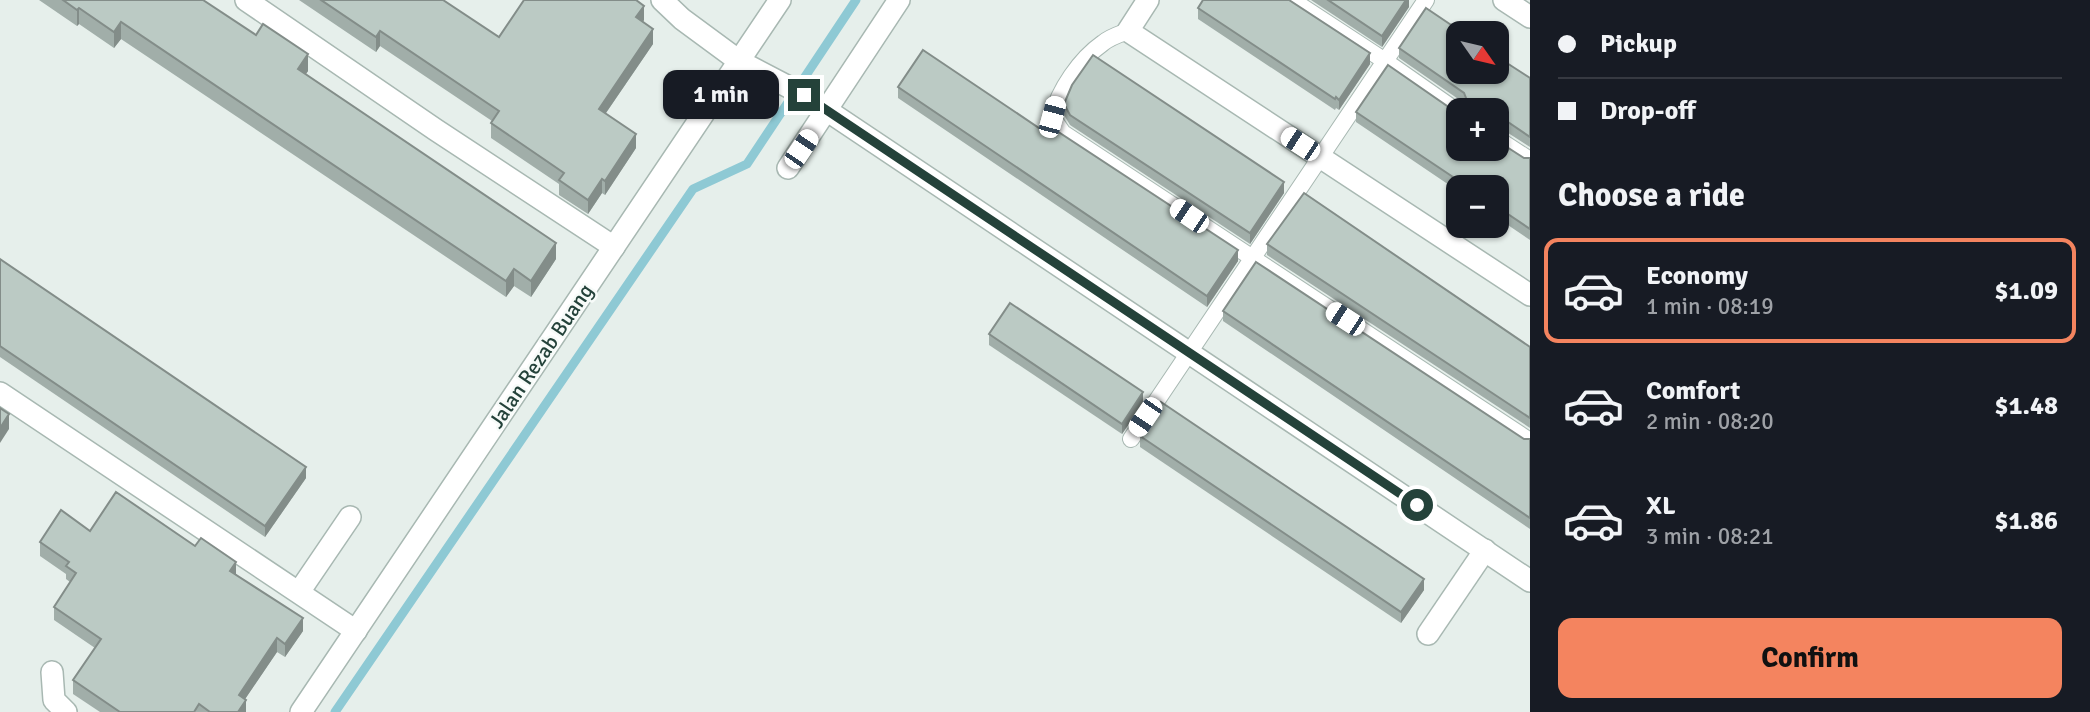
<!DOCTYPE html>
<html lang="en">
<head>
<meta charset="utf-8">
<style>
	:root { --surface:#171b24; --page:#20242c; --text:#f1f3f6; --muted:#9ea1a6; --line:#363941; --accent:#f4845f }
	body { margin:0; font-family:Signika,sans-serif; background:var(--page); color:var(--text); height:100vh; display:flex; flex-direction:column; font-size:26px; white-space:nowrap }
	* { box-sizing:border-box; margin:0 }
	p { font-size:23px; color:var(--muted) }
	.icon { flex:none; width:38px; height:38px; fill:none; stroke:currentColor; stroke-width:2; stroke-linecap:round; stroke-linejoin:round }
	.map { position:relative; flex:1; overflow:hidden }
	.drawer { display:flex; flex-direction:column; background:var(--surface); width:560px }
	.drawer>* { flex:none }
	.top-card { display:grid; align-content:center; height:154px; padding:0 28px; background:var(--surface) }
	.needle { width:46px; rotate:124deg }
	.tools { position:absolute; left:1446px; top:21px; display:grid; gap:14px }
	.tools a { display:grid; place-items:center; width:63px; height:63px; border-radius:14px; background:var(--surface); box-shadow:0 2px 5px #0004; font-size:35px }
	.end { position:absolute; width:32px; height:32px; margin:-16px; border:9px solid #24423a; background:#fff; box-shadow:0 0 0 4px #fff }
	.from { border-radius:50% }
	.bubble { position:absolute; height:49px; border-radius:14px; background:var(--surface); box-shadow:0 2px 5px #0004; font-size:23px; font-weight:700; line-height:49px; text-align:center }
	.car { position:absolute; width:21px; height:42px; margin:-21px -10px; border-radius:9px; box-shadow:0 0 5px 2px #0007; background:linear-gradient(#fff 24%,#345 0 40%,#fff 0 76%,#345 0 86%,#fff 0) }
	.top-card b { display:flex; align-items:center; gap:24px; height:66px; font-size:26px }
	.top-card b+b { border-top:2px solid var(--line) }
	.top-card i { width:18px; height:18px; background:var(--text) }
	ul { padding:0; list-style:none }
	li { display:flex; align-items:center; gap:21px; height:105px; margin:0 14px 10px; padding:0 14px; border:4px solid transparent; border-radius:14px }
	li div { flex:1 }
	li b { display:block; font-size:26px }
	li em { font-style:normal; font-weight:700 }
	li.current { border-color:var(--accent) }
	li>.icon { width:63px; height:63px; stroke-width:1.5 }
	h2 { padding:0 28px; font-size:32px; line-height:84px }
	.action { display:flex; gap:14px; margin-top:auto; padding:14px 28px }
	.action a { flex:1; height:80px; border-radius:14px; background:var(--accent); color:#111; font-size:28px; font-weight:700; line-height:80px; text-align:center }
	main { display:flex; flex:1; min-height:0 }
	.map>svg:first-child { display:block }
	.lines { fill:none; stroke-linecap:round; stroke-linejoin:round }
	.stream { stroke:#8ec9d4; stroke-width:9 }
	.lane-casing { stroke:#a8b8b2; stroke-width:18 }
	.street-casing { stroke:#a8b8b2; stroke-width:24 }
	.lane { stroke:#fff; stroke-width:16 }
	.street { stroke:#fff; stroke-width:21 }
	.wall { fill:#a1aea9 }
	.shaded-wall { fill:#838d89 }
	.building { fill:#bbcac4; stroke:#838d89; stroke-width:2 }
	.route { stroke:#24423a; stroke-width:9 }
	.labels { text-anchor:middle; stroke-width:5; stroke-linejoin:round; paint-order:stroke }
	.street-label { font-size:21px; fill:#24423a; stroke:#f7fbf9 }
</style>
</head>
<body>
<main>
<div class="map">
<svg width="1530" height="712" viewBox="0 0 1530 712">
	<rect width="100%" height="100%" fill="#e6efeb"/>
	<g class="lines">
		<path class="stream" d="M335 712 693 189 747 164 856 0"/>
		<g class="lane-casing">
			<g id="lane">
				<path d="M1292 0 1385 61 1458 112"/>
				<path d="M1128 31C1120 34 1110 37 1103 43 1080 59 1059 90 1052 117L1063 133 1530 441"/>
				<path d="M1496 138 1530 160"/>
				<path d="M1131 439 1426 0"/>
			</g>
		</g>
		<g class="street-casing">
			<g id="street">
				<path d="M246 0 436 130 614 247"/>
				<path d="M662 0 682 19 739 61 804 95 1530 581"/>
				<path d="M1148 0 1128 31 1530 295"/>
				<path d="M1504 0 1530 17"/>
				<path d="M788 168 899 0"/>
				<path d="M0 393 356 631"/>
				<path d="M299 592 350 517"/>
				<path d="M1428 634 1485 550"/>
				<path d="M52 672 54 700 66 712"/>
				<path d="M301 712 780 0"/>
			</g>
		</g>
		<use href="#lane" class="lane"/>
		<use href="#street" class="street"/>
	</g>
	<g class="wall">
		<path d="M39 0H203L308 71 306 74 556 259 531 297 514 286 506 297 121 39 114 48 79 24 77 26Z"/>
		<path d="M299 0H443L499 37 644 20 643 22 653 44 606 113 636 148 605 195 602 193 588 214 559 195V184L491 138V123L492 121 380 46 376 52Z"/>
		<path d="M1311 0H1409V7L1382 47Z"/>
		<path d="M1198 8 1370 64 1339 110 1336 108 1335 110 1198 19Z"/>
		<path d="M1399 48 1530 78V147L1502 129H1496V110L1465 107 1464 103 1399 58Z"/>
		<path d="M898 87 1042 130 1057 131 1238 261 1207 307 898 98Z"/>
		<path d="M1064 104 1284 193 1250 244 1070 125 1064 115Z"/>
		<path d="M1356 112 1458 149 1530 158V240L1496 217V187H1458V191L1356 122Z"/>
		<path d="M1267 244 1530 347V428L1267 255Z"/>
		<path d="M0 259 306 478 265 537 0 357Z"/>
		<path d="M1223 311 1524 439H1530V529L1223 321Z"/>
		<path d="M989 334 1143 403 1122 434 989 345Z"/>
		<path d="M1140 436 1424 590 1401 623 1140 447Z"/>
		<path d="M90 531 236 574 303 631 285 657 277 652 245 699 246 712H100L73 694V680L95 648 54 620V607L70 582 66 579V574L40 556V542Z"/>
	</g>
	<g class="shaded-wall">
		<path d="M1404 0H1409V7L1382 47V36Z"/>
		<path d="M644 6V20L636 32V17Z"/>
		<path d="M79 8V24L77 26V10Z"/>
		<path d="M121 22V39L114 48V32Z"/>
		<path d="M653 29V44L599 123V109Z"/>
		<path d="M380 31V46L376 52V37Z"/>
		<path d="M1370 53V64L1339 110V100Z"/>
		<path d="M308 54V71L298 85V69Z"/>
		<path d="M636 134V148L605 195V181Z"/>
		<path d="M602 179V193L588 214V200Z"/>
		<path d="M1284 182V193L1250 244V233Z"/>
		<path d="M556 243V259L531 297V281Z"/>
		<path d="M1238 250V261L1207 307V296Z"/>
		<path d="M514 269V286L506 297V281Z"/>
		<path d="M1143 392V403L1122 434V424Z"/>
		<path d="M9 414V429L0 443V428Z"/>
		<path d="M306 467V478L265 537V526Z"/>
		<path d="M236 562V576L230 571Z"/>
		<path d="M1424 579V590L1401 623V612Z"/>
		<path d="M303 618V631L285 657V644Z"/>
		<path d="M277 638V652L239 708V695Z"/>
		<path d="M246 700V712H238Z"/>
	</g>
	<g class="building">
		<path d="M63 0H203L256 35 263 24 308 54 298 69 556 243 531 281 514 269 506 281 121 22 114 32 79 8 77 10Z"/>
		<path d="M321 0H443L499 37 524 0H636L644 6 636 17 653 29 599 109 636 134 605 181 602 179 588 200 559 180 564 173 491 123 499 111 380 31 376 37Z"/>
		<path d="M1203 0H1289L1370 53 1339 100 1336 97 1335 99 1198 8Z"/>
		<path d="M1328 0H1406L1382 36Z"/>
		<path d="M1426 8 1463 33H1458V72H1496V56L1530 78V137L1502 118H1496V110H1462L1468 103 1464 93 1399 48Z"/>
		<path d="M923 50 1042 130 1049 120 1057 131 1238 250 1207 296 898 87Z"/>
		<path d="M1093 55 1284 182 1250 233 1070 115 1064 104 1072 85Z"/>
		<path d="M1388 65 1453 110 1458 111V149H1496V140L1524 158H1530V229L1496 206V187H1468L1356 112Z"/>
		<path d="M1304 193 1530 347V418L1267 244Z"/>
		<path d="M0 259 306 467 265 526 0 346Z"/>
		<path d="M1256 262 1524 439H1530V518L1223 311Z"/>
		<path d="M1010 303 1143 392 1122 424 989 334Z"/>
		<path d="M1161 402 1424 579 1401 612 1140 436Z"/>
		<path d="M0 408 9 414 0 428Z"/>
		<path d="M116 492 195 546 201 538 236 562 230 571 303 618 285 644 277 638 239 695 246 700 238 712H210L199 704 194 712H120L73 680 101 639 54 607 76 573 66 566 69 562 40 542 61 510 90 531Z"/>
	</g>
	<g class="lines">
		<path class="route" d="M804 95 1417 505"/>
	</g>
	<g class="labels">
		<g class="street-label">
			<text transform="translate(541 356) rotate(-56)" y="7">Jalan Rezab Buang</text>
		</g>
	</g>
</svg>
<div class="tools">
<a><svg class="needle" viewBox="-14 -14 28 28"><path d="M0-13l5 13h-10z" fill="#e53935"/><path d="M0 13l5-13h-10z" fill="#9ea1a6"/></svg></a>
<a>+</a>
<a>−</a>
</div>
<i class="end from" style="left:1417px;top:505px"></i>
<i class="end" style="left:804px;top:95px"></i>
<div class="bubble" style="left:663px;top:70px;width:116px">1 min</div>
<i class="car" style="left:1052px;top:117px;rotate:15deg"></i>
<i class="car" style="left:1300px;top:144px;rotate:303deg"></i>
<i class="car" style="left:801px;top:149px;rotate:34deg"></i>
<i class="car" style="left:1189px;top:216px;rotate:304deg"></i>
<i class="car" style="left:1345px;top:319px;rotate:303deg"></i>
<i class="car" style="left:1145px;top:417px;rotate:214deg"></i>
</div>
<section class="drawer">
<div class="top-card">
<b><i class="from"></i>Pickup</b>
<b><i></i>Drop-off</b>
</div>
<h2>Choose a ride</h2>
<ul>
<li class="current"><svg class="icon" aria-label="car" viewBox="0 0 24 24"><path d="M5 17H2v-5l4-1 3-4h7l3 4 3 1v5h-3M9 17h6M6 11h13"/><circle cx="7" cy="17" r="2"/><circle cx="17" cy="17" r="2"/></svg><div><b>Economy</b><p>1 min · 08:19</p></div><em>$1.09</em></li>
<li><svg class="icon" aria-label="car" viewBox="0 0 24 24"><path d="M5 17H2v-5l4-1 3-4h7l3 4 3 1v5h-3M9 17h6M6 11h13"/><circle cx="7" cy="17" r="2"/><circle cx="17" cy="17" r="2"/></svg><div><b>Comfort</b><p>2 min · 08:20</p></div><em>$1.48</em></li>
<li><svg class="icon" aria-label="car" viewBox="0 0 24 24"><path d="M5 17H2v-5l4-1 3-4h7l3 4 3 1v5h-3M9 17h6M6 11h13"/><circle cx="7" cy="17" r="2"/><circle cx="17" cy="17" r="2"/></svg><div><b>XL</b><p>3 min · 08:21</p></div><em>$1.86</em></li>
</ul>
<div class="action"><a>Confirm</a></div>
</section>
</main>
</body>
</html>
